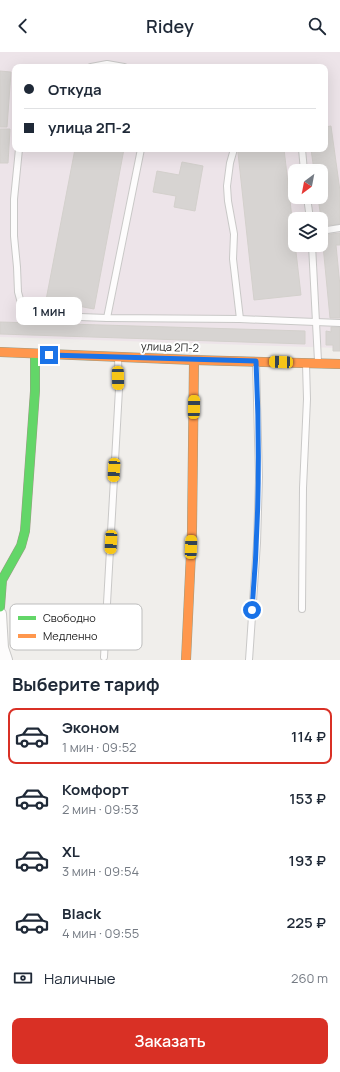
<!DOCTYPE html>
<html lang="ru">
<head>
<meta charset="utf-8">
<style>
	:root { --surface:#fff; --page:#f2f2f3; --text:#1f2937; --muted:#747a83; --line:#e0e1e3; --accent:#d93025 }
	body { margin:0; font-family:Manrope,sans-serif; background:var(--page); color:var(--text); height:100vh; display:flex; flex-direction:column; font-size:15px; white-space:nowrap }
	* { box-sizing:border-box; margin:0 }
	p { font-size:13px; color:var(--muted) }
	.icon { flex:none; width:22px; height:22px; fill:none; stroke:currentColor; stroke-width:2; stroke-linecap:round; stroke-linejoin:round }
	.map { position:relative; height:608px; overflow:hidden }
	.sheet { display:flex; flex-direction:column; background:var(--surface); flex:1 }
	.sheet>* { flex:none }
	.guide { position:absolute; left:12px; top:12px; width:316px; height:88px; border-radius:8px; box-shadow:0 4px 16px #0002; display:grid; align-content:center; height:88px; padding:0 12px; background:var(--surface) }
	.needle { width:26px; rotate:212deg }
	.buttons { position:absolute; left:288px; top:112px; display:grid; gap:8px }
	.buttons a { display:grid; place-items:center; width:40px; height:40px; border-radius:8px; background:var(--surface); box-shadow:0 4px 16px #0002; font-size:20px }
	.end { position:absolute; width:18px; height:18px; margin:-9px; border:5px solid #1a73e8; background:#fff; box-shadow:0 0 0 2px #fff }
	.from { border-radius:50% }
	.bubble { position:absolute; height:28px; border-radius:8px; background:var(--surface); box-shadow:0 4px 16px #0002; font-size:13px; font-weight:600; line-height:28px; text-align:center }
	.car { position:absolute; width:12px; height:24px; margin:-12px -6px; border-radius:5px; box-shadow:0 0 3px 1px #0007; background:linear-gradient(#f5c518 24%,#345 0 40%,#f5c518 0 76%,#345 0 86%,#f5c518 0) }
	.guide b { display:flex; align-items:center; gap:14px; height:38px; font-size:15px }
	.guide b+b { border-top:1px solid var(--line) }
	.guide i { width:10px; height:10px; background:var(--text) }
	ul { padding:0; list-style:none }
	li { display:flex; align-items:center; gap:12px; height:56px; margin:0 8px 6px; padding:0 4px; border:2px solid transparent; border-radius:8px }
	li div { flex:1 }
	li b { display:block; font-size:15px }
	li em { font-style:normal; font-weight:600 }
	li.selected { border-color:var(--accent) }
	li>.icon { width:36px; height:36px; stroke-width:1.5 }
	h2 { padding:0 12px; font-size:18px; line-height:48px }
	.pay { display:flex; align-items:center; gap:10px; height:44px; padding:0 12px; font-size:15px }
	.pay p { margin-inline-start:auto }
	.button { display:flex; gap:8px; margin-top:auto; padding:8px 12px }
	.button a { flex:1; height:46px; border-radius:8px; background:var(--accent); color:#fff; font-size:16px; font-weight:600; line-height:46px; text-align:center }
	header { display:flex; justify-content:space-between; align-items:center; height:52px; padding:0 12px; background:var(--surface); font-size:18px; font-weight:600 }
	.map>svg:first-child { display:block }
	.industrial { fill:#ede4e9; fill-rule:evenodd }
	.building { fill:#d7d4d2; stroke:#d3d0cc }
	.lines { fill:none; stroke-linecap:round; stroke-linejoin:round }
	.lane-casing { stroke:#c9c8c7; stroke-width:8 }
	.street-casing { stroke:#c9c8c7; stroke-width:14 }
	.fast-casing { stroke:#999a82; stroke-width:10 }
	.slow-casing { stroke:#999a82; stroke-width:10 }
	.lane { stroke:#fdfcfc; stroke-width:6 }
	.street { stroke:#fdfcfc; stroke-width:12 }
	.fast { stroke:#63d668; stroke-width:9 }
	.slow { stroke:#ff974d; stroke-width:9 }
	.route { stroke:#1a73e8; stroke-width:5 }
	.labels { text-anchor:middle; stroke-width:4; stroke-linejoin:round; paint-order:stroke }
	.street-label { font-size:11px; fill:#222; stroke:#fff }
	.key { fill:#fff; stroke:#bdbdbd; stroke-width:1 }
	.key-label { font-size:11px; fill:#222 }
</style>
</head>
<body>
<header><svg class="icon" aria-label="back" viewBox="0 0 24 24"><path d="M15 5l-7 7 7 7"/></svg>Ridey<svg class="icon" aria-label="search" viewBox="0 0 24 24"><circle cx="10" cy="10" r="6"/><path d="M15 15l6 6"/></svg></header>
<div class="map">
<svg width="340" height="608" viewBox="0 0 340 608">
	<rect width="100%" height="100%" fill="#f0eeeb"/>
	<path class="industrial" d="M0 0H340V296L0 285ZM15 15H325V97H15ZM295 119H321V145H295ZM295 167H321V193H295Z"/>
	<g class="building">
		<path d="M0 19 11 20 7 75H0Z"/>
		<path d="M331 74 340 139V172L322 174 318 145H321V119H314L311 97H325V75Z"/>
		<path d="M0 77H10L8 111H0Z"/>
		<path d="M75 97H124L94 257 46 248Z"/>
		<path d="M248 97H284L301 243 254 248 238 101V98Z"/>
		<path d="M182 110 203 114 195 159 174 155 176 144 153 140 157 119 179 123Z"/>
		<path d="M340 181V193H336L340 234V266H330L322 183Z"/>
		<path d="M0 270 305 279V292L0 282Z"/>
		<path d="M331 275H340V299H333V293H326V279L331 280Z"/>
	</g>
	<g class="lines">
		<g class="lane-casing">
			<g id="lane">
				<path d="M91 15 107 12 124 15"/>
				<path d="M19 97 14 147V184L17 215 18 240 21 251 34 260 53 264 107 266 240 267 340 271"/>
				<path d="M234 97 230 111 227 134 228 149 234 182 233 207 240 267"/>
				<path d="M302 97 304 119"/>
				<path d="M307 145 310 167"/>
				<path d="M321 179 340 176"/>
				<path d="M312 193 318 309"/>
				<path d="M107 266 141 97"/>
				<path d="M302 557 303 436 307 347 306 312"/>
				<path d="M104 605 119 337 118 306"/>
				<path d="M249 608 257 491 259 425 256 311"/>
			</g>
		</g>
		<g class="street-casing">
			<path id="street" d="M0 562 2 596 6 608"/>
		</g>
		<g class="fast-casing">
			<path id="fast" d="M0 555 2 528 21 494 25 479 35 339V302"/>
		</g>
		<g class="slow-casing">
			<g id="slow">
				<path d="M0 300 194 308 340 312"/>
				<path d="M186 608 192 479 194 308"/>
			</g>
		</g>
		<use href="#lane" class="lane"/>
		<use href="#street" class="street"/>
		<use href="#fast" class="fast"/>
		<use href="#slow" class="slow"/>
	</g>
	<g class="lines">
		<path class="route" d="M49 303 256 309C260 392 259 475 252 558"/>
	</g>
	<g class="labels">
		<g class="street-label">
			<text transform="translate(170 295) rotate(2)" y="4">улица 2П-2</text>
		</g>
	</g>
	<rect x="10" y="552" width="132" height="46" rx="6" class="key"/>
	<rect x="18" y="564" width="18" height="4" fill="#63d668"/>
	<rect x="18" y="582" width="18" height="4" fill="#ff974d"/>
	<g class="key-label">
		<text x="43" y="570">Свободно</text>
		<text x="43" y="588">Медленно</text>
	</g>
</svg>
<div class="buttons">
<a><svg class="needle" viewBox="-14 -14 28 28"><path d="M0-13l5 13h-10z" fill="#e53935"/><path d="M0 13l5-13h-10z" fill="#747a83"/></svg></a>
<a><svg class="icon" aria-label="layers" viewBox="0 0 24 24"><path d="M12 4l9 5-9 5-9-5zM3 14l9 5 9-5"/></svg></a>
</div>
<i class="end from" style="left:252px;top:558px"></i>
<i class="end" style="left:49px;top:303px"></i>
<div class="bubble" style="left:16px;top:245px;width:66px">1 мин</div>
<i class="car" style="left:281px;top:310px;rotate:272deg"></i>
<i class="car" style="left:118px;top:326px;rotate:179deg"></i>
<i class="car" style="left:194px;top:355px;rotate:1deg"></i>
<i class="car" style="left:114px;top:418px;rotate:183deg"></i>
<i class="car" style="left:111px;top:490px;rotate:183deg"></i>
<i class="car" style="left:191px;top:495px;rotate:2deg"></i>
<div class="guide">
<b><i class="from"></i>Откуда</b>
<b><i></i>улица 2П-2</b>
</div>
</div>
<section class="sheet">
<h2>Выберите тариф</h2>
<ul>
<li class="selected"><svg class="icon" aria-label="car" viewBox="0 0 24 24"><path d="M5 17H2v-5l4-1 3-4h7l3 4 3 1v5h-3M9 17h6M6 11h13"/><circle cx="7" cy="17" r="2"/><circle cx="17" cy="17" r="2"/></svg><div><b>Эконом</b><p>1 мин · 09:52</p></div><em>114 ₽</em></li>
<li><svg class="icon" aria-label="car" viewBox="0 0 24 24"><path d="M5 17H2v-5l4-1 3-4h7l3 4 3 1v5h-3M9 17h6M6 11h13"/><circle cx="7" cy="17" r="2"/><circle cx="17" cy="17" r="2"/></svg><div><b>Комфорт</b><p>2 мин · 09:53</p></div><em>153 ₽</em></li>
<li><svg class="icon" aria-label="car" viewBox="0 0 24 24"><path d="M5 17H2v-5l4-1 3-4h7l3 4 3 1v5h-3M9 17h6M6 11h13"/><circle cx="7" cy="17" r="2"/><circle cx="17" cy="17" r="2"/></svg><div><b>XL</b><p>3 мин · 09:54</p></div><em>193 ₽</em></li>
<li><svg class="icon" aria-label="car" viewBox="0 0 24 24"><path d="M5 17H2v-5l4-1 3-4h7l3 4 3 1v5h-3M9 17h6M6 11h13"/><circle cx="7" cy="17" r="2"/><circle cx="17" cy="17" r="2"/></svg><div><b>Black</b><p>4 мин · 09:55</p></div><em>225 ₽</em></li>
</ul>
<div class="pay"><svg class="icon" aria-label="cash" viewBox="0 0 24 24"><path d="M3 7h18v10H3z"/><circle cx="12" cy="12" r="2"/></svg>Наличные<p>260 m</p></div>
<div class="button"><a>Заказать</a></div>
</section>
</body>
</html>
